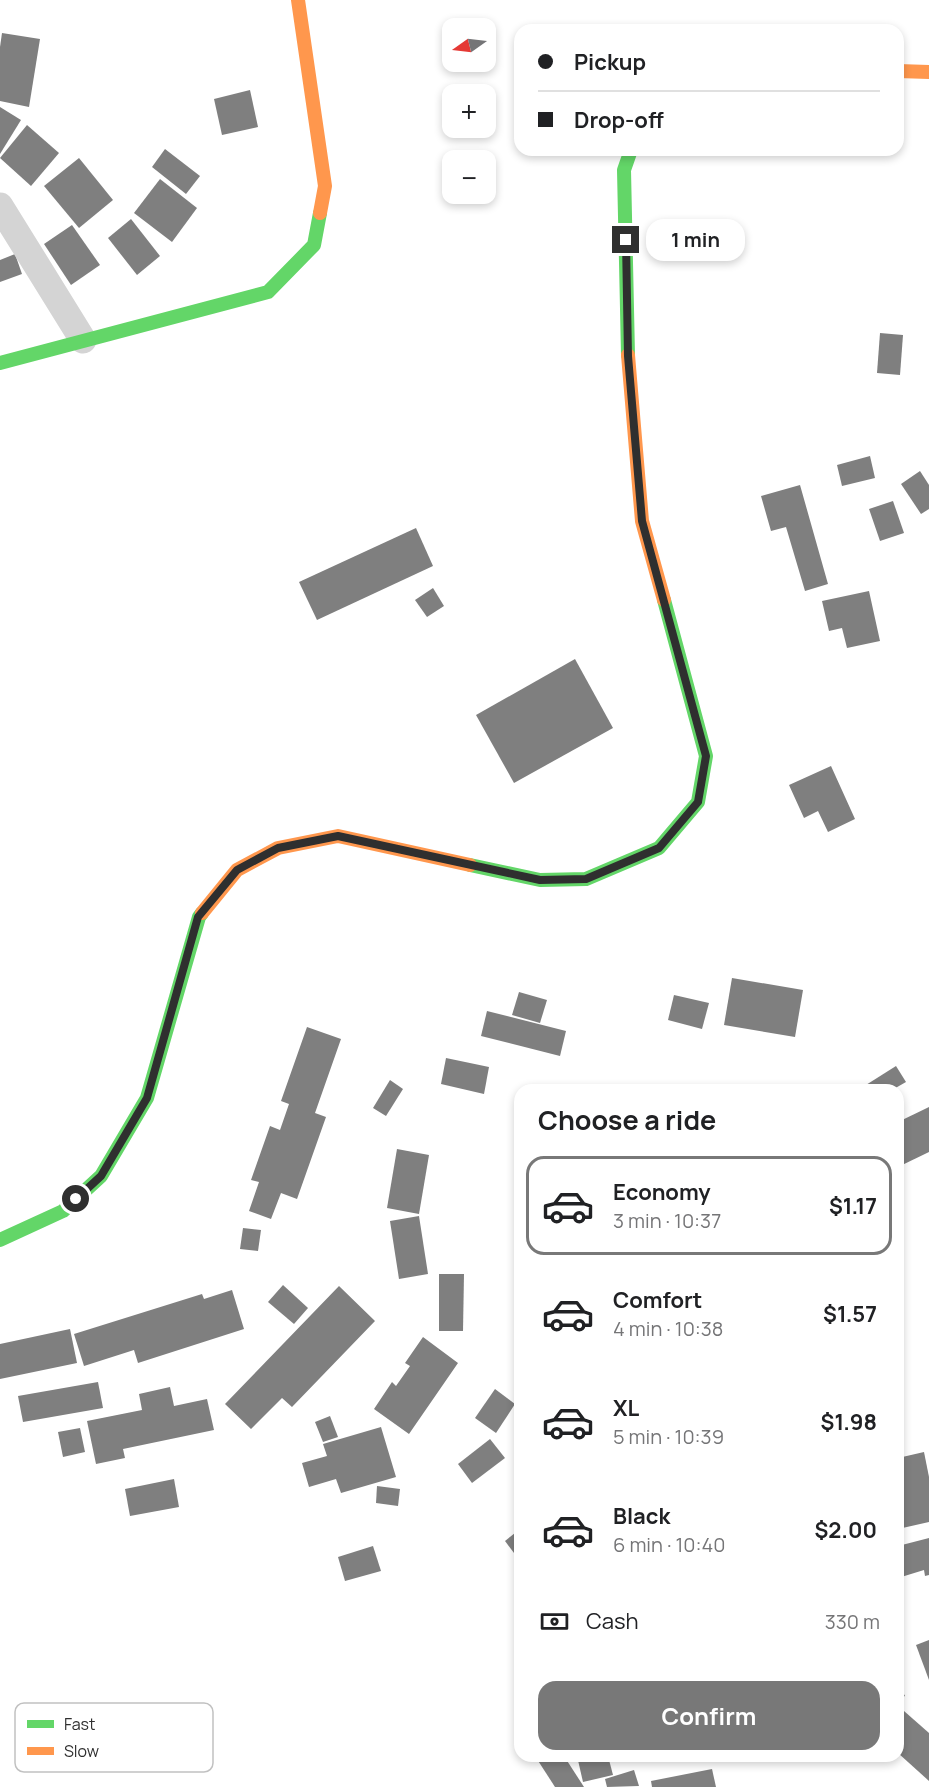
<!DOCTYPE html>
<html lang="en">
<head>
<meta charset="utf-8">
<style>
	:root { --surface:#fff; --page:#f6f6f6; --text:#202124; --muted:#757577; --line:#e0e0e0; --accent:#787878 }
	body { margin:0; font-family:Manrope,sans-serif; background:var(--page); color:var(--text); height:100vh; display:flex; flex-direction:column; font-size:22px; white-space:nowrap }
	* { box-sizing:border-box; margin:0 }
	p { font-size:20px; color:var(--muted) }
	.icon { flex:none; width:33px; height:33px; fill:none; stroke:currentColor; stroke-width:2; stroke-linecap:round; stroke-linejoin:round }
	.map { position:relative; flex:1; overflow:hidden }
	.side { position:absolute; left:514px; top:1084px; width:390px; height:678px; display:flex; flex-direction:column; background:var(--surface); border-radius:18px; box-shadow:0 3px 9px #0003 }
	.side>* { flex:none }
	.guide { position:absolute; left:514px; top:24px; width:390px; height:132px; border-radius:18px; box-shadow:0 3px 9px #0003; display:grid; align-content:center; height:132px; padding:0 24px; background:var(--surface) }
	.needle { width:39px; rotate:256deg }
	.fabs { position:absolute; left:442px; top:18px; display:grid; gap:12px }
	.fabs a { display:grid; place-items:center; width:54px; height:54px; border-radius:12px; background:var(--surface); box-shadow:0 3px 9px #0003; font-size:30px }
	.end { position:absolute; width:27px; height:27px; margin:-14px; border:8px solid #2f2f2f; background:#fff; box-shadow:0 0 0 3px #fff }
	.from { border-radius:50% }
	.bubble { position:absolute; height:42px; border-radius:18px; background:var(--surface); box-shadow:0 3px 9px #0003; font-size:20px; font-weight:700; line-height:42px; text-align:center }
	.guide b { display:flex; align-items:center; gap:21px; height:57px; font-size:22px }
	.guide b+b { border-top:2px solid var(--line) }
	.guide i { width:15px; height:15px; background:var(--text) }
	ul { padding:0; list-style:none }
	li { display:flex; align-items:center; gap:18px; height:99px; margin:0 12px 9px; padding:0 12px; border:3px solid transparent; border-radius:18px }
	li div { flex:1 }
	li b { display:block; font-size:22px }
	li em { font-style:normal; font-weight:700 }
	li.active { border-color:var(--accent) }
	li>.icon { width:54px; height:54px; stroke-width:1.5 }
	h2 { padding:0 24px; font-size:27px; line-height:72px }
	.pay { display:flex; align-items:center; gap:15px; height:66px; padding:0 24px; font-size:22px }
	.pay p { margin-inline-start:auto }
	.button { display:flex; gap:12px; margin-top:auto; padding:12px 24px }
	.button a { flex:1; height:69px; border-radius:18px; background:var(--accent); color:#fff; font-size:24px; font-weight:700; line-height:69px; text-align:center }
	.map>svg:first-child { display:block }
	.building { fill:#7f7f7f }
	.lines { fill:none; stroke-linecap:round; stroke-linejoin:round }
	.street { stroke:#d4d4d4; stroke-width:27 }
	.fast { stroke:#63d668; stroke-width:14 }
	.slow { stroke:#ff974d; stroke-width:14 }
	.route { stroke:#2f2f2f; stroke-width:8 }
	.key { fill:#fff; stroke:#c1c1c1; stroke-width:1.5 }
	.key-label { font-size:16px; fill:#2f2f2f }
</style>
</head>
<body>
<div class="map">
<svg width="929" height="1787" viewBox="0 0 929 1787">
	<rect width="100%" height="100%" fill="#fff"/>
	<g class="building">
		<path d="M2 33 40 39 29 107 0 101V47Z"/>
		<path d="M250 90 258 127 222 135 214 99Z"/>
		<path d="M0 107 21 120 0 154Z"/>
		<path d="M27 125 59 153 31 186 0 158Z"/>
		<path d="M165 149 200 176 186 194 152 167Z"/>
		<path d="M79 158 113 200 79 228 44 186Z"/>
		<path d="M160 179 197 208 172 242 134 213Z"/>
		<path d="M131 219 160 256 137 275 108 238Z"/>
		<path d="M72 225 100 265 71 285 44 244Z"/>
		<path d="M15 254 22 274 0 282V260Z"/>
		<path d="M880 333 903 335 900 375 877 373Z"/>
		<path d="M870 456 875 478 842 486 837 465Z"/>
		<path d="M920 471 929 485V509L921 514 901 484Z"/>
		<path d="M800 485 828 584 805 591 786 527 771 531 761 496Z"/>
		<path d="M893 501 904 533 880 541 869 509Z"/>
		<path d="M416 528 433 566 317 620 299 582Z"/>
		<path d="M433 588 444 606 427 617 415 600Z"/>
		<path d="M869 591 880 641 847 648 842 628 829 631 822 601Z"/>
		<path d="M575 659 613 728 514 783 476 715Z"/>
		<path d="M831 766 855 819 828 832 818 811 804 818 789 785Z"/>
		<path d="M732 978 803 990 795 1037 724 1025Z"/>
		<path d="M519 992 547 1000 540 1023 512 1015Z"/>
		<path d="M674 995 709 1003 702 1029 668 1020Z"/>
		<path d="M487 1011 566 1031 560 1056 481 1036Z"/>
		<path d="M307 1027 341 1039 315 1113 326 1117 297 1199 281 1193 271 1219 249 1211 259 1182 251 1180 270 1126 280 1130 289 1104 281 1101Z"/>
		<path d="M446 1058 489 1067 484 1094 441 1084Z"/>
		<path d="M896 1066 906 1082 892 1090H858Z"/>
		<path d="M390 1080 403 1089 386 1116 373 1108Z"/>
		<path d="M929 1107V1152L898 1167V1122Z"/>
		<path d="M397 1149 429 1155 419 1214 387 1208Z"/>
		<path d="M419 1216 428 1274 399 1279 390 1221Z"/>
		<path d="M243 1228 261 1230 258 1251 240 1249Z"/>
		<path d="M439 1274H464L463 1331H439Z"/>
		<path d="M283 1285 308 1308 294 1324 268 1302Z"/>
		<path d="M339 1286 375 1321 292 1407 282 1398 251 1429 225 1404Z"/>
		<path d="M232 1290 244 1329 138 1363 134 1350 84 1366 74 1334 202 1294 204 1299Z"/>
		<path d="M70 1329 77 1363 0 1379V1344Z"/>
		<path d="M423 1337 458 1363 409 1434 374 1409 392 1382 396 1386 410 1366 405 1363Z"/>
		<path d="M98 1382 103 1408 23 1422 18 1396Z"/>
		<path d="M170 1387 174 1406 207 1399 214 1430 123 1449 125 1458 96 1464 87 1421 142 1410 139 1394Z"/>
		<path d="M495 1389 515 1404 496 1433 475 1418Z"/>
		<path d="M330 1416 338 1437 323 1442 315 1422Z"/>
		<path d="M381 1427 396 1477 341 1493 336 1479 309 1487 302 1463 327 1456 323 1444Z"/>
		<path d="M80 1428 85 1452 63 1457 58 1432Z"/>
		<path d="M490 1439 505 1458 472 1483 458 1464Z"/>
		<path d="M924 1452 929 1477V1522L898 1529V1458Z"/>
		<path d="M174 1479 179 1507 130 1516 125 1489Z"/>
		<path d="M377 1486 400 1489 398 1506 376 1503Z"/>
		<path d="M520 1529V1561L505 1541Z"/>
		<path d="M929 1538V1575L925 1576 924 1570 898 1578V1546Z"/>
		<path d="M373 1546 381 1571 345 1581 338 1557Z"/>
		<path d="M929 1640V1680L916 1645Z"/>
		<path d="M898 1684 905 1696 898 1699Z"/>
		<path d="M904 1711 929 1733V1781L898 1753V1718Z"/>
		<path d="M535 1756H564L584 1787H555Z"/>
		<path d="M577 1756H608L613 1775 583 1782Z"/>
		<path d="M712 1769 716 1787H652L651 1781Z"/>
		<path d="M634 1770 639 1786 607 1787 605 1779Z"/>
	</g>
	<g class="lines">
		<path class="street" d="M0 206 83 340"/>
		<g class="fast">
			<path d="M628 355 624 170 631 150"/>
			<path d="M0 363 268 292 314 245 320 213"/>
			<path d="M470 865 540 880 586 879 659 848 698 802 706 756 664 600"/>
			<path d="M0 1240 63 1211 101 1176 147 1098 199 917 202 913"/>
		</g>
		<g class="slow">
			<path d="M298 0 325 186 320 213"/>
			<path d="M898 71 929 72"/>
			<path d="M628 355 642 521 664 600"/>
			<path d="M202 913 237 870 278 848 338 836 470 865"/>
		</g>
	</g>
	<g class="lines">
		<path class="route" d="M76 1199 101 1176 147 1098 198 917 237 870 278 848 338 836 540 880 586 879 659 848 698 802 706 756 642 521 628 356 626 240"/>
	</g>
	<rect x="15" y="1703" width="198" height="69" rx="9" class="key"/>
	<rect x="27" y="1720" width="27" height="8" fill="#63d668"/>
	<rect x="27" y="1747" width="27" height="8" fill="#ff974d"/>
	<g class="key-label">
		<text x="64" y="1730">Fast</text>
		<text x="64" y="1757">Slow</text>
	</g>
</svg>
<div class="fabs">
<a><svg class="needle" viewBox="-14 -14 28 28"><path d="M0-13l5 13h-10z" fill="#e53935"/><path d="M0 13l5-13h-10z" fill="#757577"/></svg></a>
<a>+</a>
<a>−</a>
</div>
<i class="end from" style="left:76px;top:1199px"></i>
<i class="end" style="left:626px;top:240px"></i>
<div class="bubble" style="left:646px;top:219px;width:99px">1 min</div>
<div class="guide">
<b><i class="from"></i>Pickup</b>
<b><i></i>Drop-off</b>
</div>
<section class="side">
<h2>Choose a ride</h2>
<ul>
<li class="active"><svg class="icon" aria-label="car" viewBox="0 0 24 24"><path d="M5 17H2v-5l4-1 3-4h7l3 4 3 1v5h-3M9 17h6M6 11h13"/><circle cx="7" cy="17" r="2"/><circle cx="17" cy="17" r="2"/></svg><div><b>Economy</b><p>3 min · 10:37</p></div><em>$1.17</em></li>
<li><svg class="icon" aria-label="car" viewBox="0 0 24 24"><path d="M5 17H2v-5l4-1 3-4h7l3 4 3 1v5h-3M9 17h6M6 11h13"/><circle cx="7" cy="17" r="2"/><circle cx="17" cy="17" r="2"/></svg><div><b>Comfort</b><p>4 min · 10:38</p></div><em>$1.57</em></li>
<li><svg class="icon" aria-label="car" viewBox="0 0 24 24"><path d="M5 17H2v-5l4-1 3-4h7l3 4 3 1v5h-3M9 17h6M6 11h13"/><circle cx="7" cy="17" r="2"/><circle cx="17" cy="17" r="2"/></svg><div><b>XL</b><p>5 min · 10:39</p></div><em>$1.98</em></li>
<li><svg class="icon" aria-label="car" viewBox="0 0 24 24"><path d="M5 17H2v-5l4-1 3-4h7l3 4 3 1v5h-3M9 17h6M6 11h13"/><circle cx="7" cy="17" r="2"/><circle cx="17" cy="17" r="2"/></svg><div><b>Black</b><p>6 min · 10:40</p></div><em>$2.00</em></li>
</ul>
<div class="pay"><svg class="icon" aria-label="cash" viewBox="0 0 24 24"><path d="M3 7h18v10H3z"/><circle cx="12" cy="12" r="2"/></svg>Cash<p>330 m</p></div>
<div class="button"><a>Confirm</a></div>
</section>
</div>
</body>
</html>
